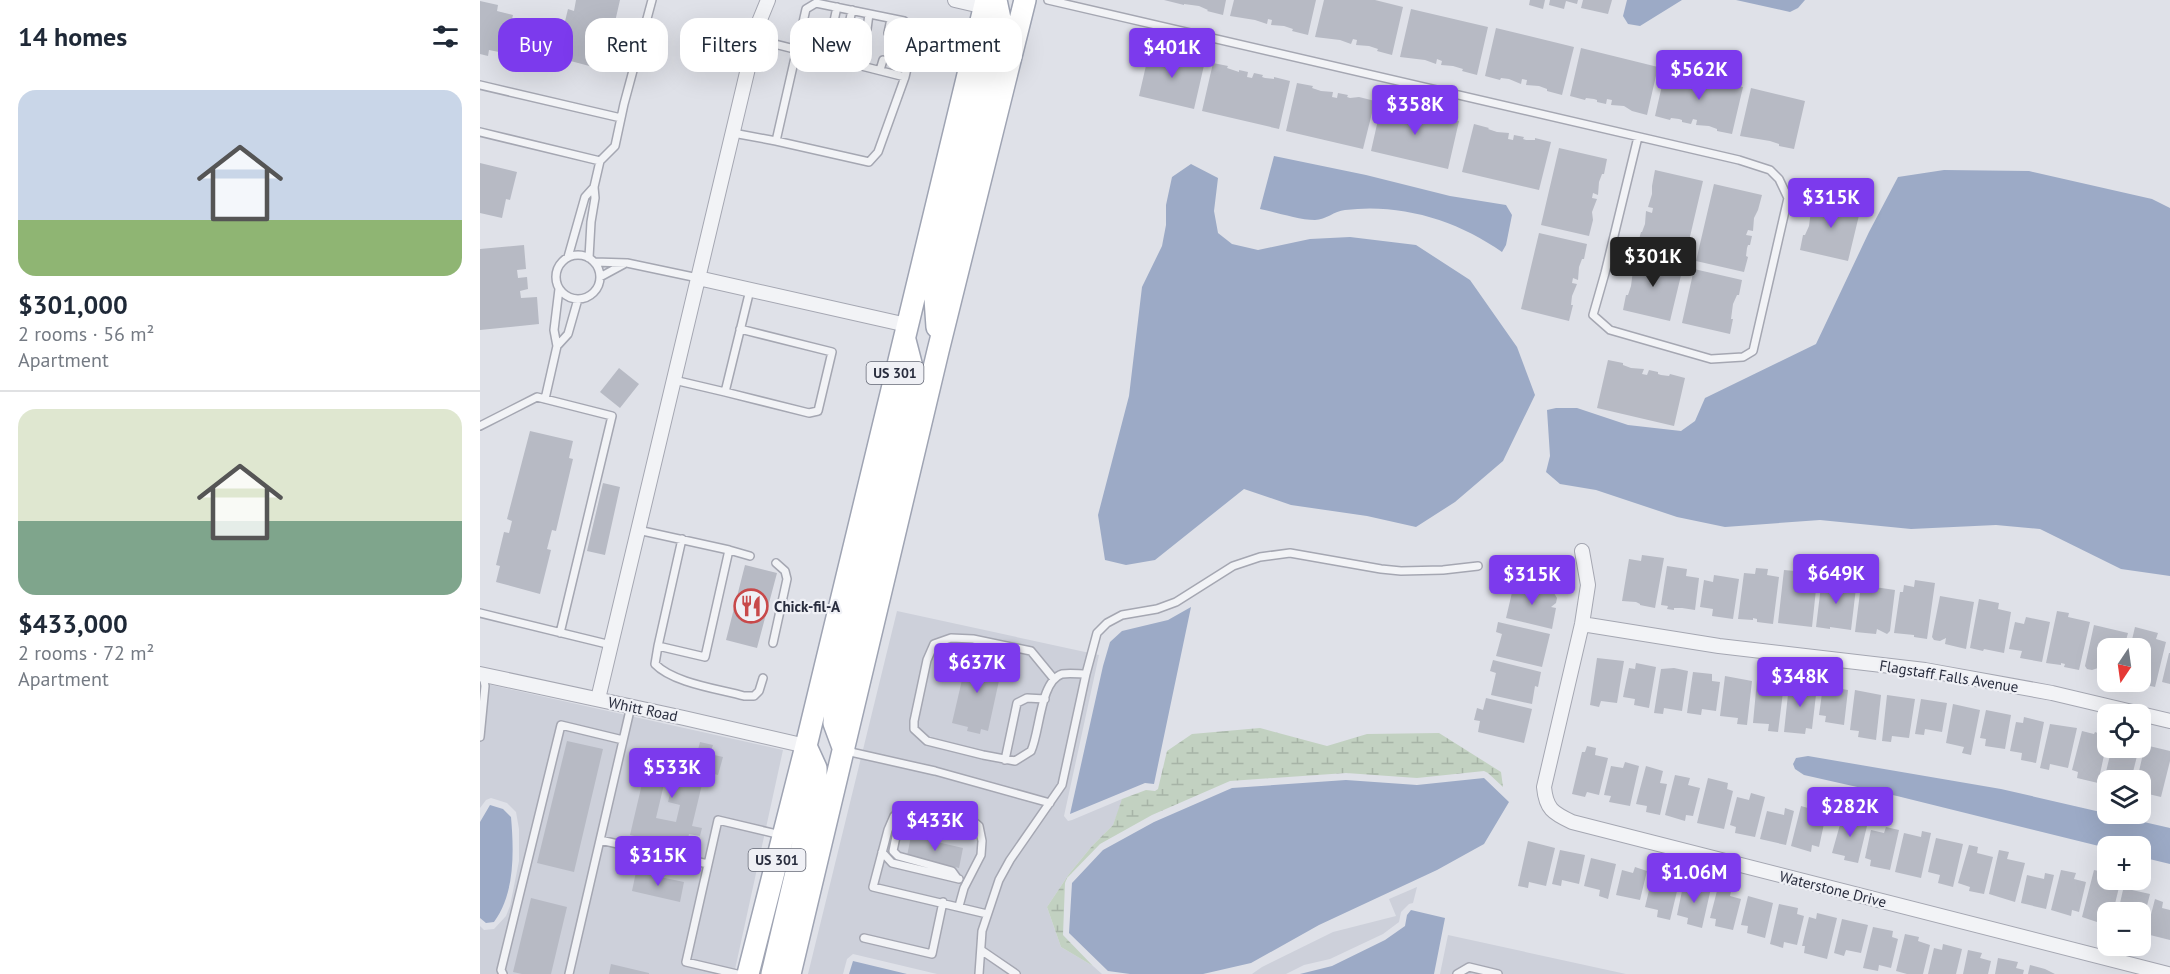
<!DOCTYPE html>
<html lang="en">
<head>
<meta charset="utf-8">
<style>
	:root { --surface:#fff; --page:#f2f2f3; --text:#1f2937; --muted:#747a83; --line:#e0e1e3; --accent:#7c3aed }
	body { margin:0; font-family:"PT Sans",sans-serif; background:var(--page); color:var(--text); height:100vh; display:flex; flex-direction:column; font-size:22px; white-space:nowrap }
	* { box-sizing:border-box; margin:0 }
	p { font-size:20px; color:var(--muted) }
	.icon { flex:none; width:33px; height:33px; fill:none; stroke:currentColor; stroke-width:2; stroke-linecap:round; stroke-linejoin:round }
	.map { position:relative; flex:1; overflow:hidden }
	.sheet { display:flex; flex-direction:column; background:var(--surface); width:480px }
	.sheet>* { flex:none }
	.guide { position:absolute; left:18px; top:18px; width:570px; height:54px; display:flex; gap:12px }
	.needle { width:39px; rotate:193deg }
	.tools { position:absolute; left:1617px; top:638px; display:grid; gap:12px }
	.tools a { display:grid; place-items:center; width:54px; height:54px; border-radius:12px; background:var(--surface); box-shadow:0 6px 24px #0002; font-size:30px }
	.price { position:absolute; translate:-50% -51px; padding:0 14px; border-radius:6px; background:var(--accent); color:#fff; font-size:20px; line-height:39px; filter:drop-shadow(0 2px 3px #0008) }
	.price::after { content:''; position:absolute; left:50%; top:36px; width:18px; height:14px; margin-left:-9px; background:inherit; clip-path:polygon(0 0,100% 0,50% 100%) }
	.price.active { background:#222; color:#fff }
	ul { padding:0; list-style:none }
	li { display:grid; align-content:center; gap:12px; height:318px; padding:0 18px }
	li+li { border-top:2px solid var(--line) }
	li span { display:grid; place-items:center; height:186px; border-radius:18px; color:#555 }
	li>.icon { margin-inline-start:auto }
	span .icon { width:108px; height:108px; fill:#fffc; stroke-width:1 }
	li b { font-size:26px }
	h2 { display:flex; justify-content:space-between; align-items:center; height:72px; padding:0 18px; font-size:26px }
	.tag { padding:0 21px; border-radius:18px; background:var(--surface); box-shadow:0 6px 24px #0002; font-size:21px; line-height:54px }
	.tag.active { background:var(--accent); color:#fff }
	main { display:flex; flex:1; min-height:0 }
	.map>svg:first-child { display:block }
	.built { fill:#cdd0da }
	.wetland { fill:url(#wetland-marsh) }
	.water { fill:#9caac6 }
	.building { fill:#b7bac4 }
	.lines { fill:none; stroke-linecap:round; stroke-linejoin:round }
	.service-casing { stroke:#a5a7b2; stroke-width:10 }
	.minor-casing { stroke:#a5a7b2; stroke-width:16 }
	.primary-casing { stroke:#9fa4b3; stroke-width:24 }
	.service { stroke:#f2f3f6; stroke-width:7 }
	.minor { stroke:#f2f3f6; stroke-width:14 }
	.primary { stroke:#fff; stroke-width:21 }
	.labels { text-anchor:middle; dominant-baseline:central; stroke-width:4.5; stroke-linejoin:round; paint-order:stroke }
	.shield { fill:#eff0f5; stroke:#646875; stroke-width:1.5 }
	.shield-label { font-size:14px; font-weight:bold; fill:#292d3e }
	.poi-label { font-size:15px; font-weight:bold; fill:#292d3e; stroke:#eff0f5; text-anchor:start }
	.street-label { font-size:15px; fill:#292d3e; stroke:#eff0f5 }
</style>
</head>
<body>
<main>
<section class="sheet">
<h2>14 homes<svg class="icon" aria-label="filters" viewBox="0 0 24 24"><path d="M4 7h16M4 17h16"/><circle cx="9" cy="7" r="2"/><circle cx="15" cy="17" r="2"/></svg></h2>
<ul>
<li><span style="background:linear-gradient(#c9d6e8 70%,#8fb573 0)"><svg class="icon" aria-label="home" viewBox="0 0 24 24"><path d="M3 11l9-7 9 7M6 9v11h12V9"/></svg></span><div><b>$301,000</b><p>2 rooms · 56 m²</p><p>Apartment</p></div></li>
<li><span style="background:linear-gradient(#dfe7d0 60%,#7fa58c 0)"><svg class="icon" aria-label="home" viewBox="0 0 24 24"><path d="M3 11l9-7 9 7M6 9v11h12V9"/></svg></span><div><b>$433,000</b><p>2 rooms · 72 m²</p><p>Apartment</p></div></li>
</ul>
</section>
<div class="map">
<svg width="1690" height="974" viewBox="0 0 1690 974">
	<defs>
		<pattern id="wetland-marsh" width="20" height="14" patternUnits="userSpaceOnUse" patternTransform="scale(1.5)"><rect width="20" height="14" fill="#c2d1c1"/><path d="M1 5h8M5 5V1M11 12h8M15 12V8" fill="none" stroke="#a7b4a7"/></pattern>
	</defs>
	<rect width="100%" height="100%" fill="#dfe1e8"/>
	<path class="built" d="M417,611L619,655L584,816L588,821L592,820L642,799V802L633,825L612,846L589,874L567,907L581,947L613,966L622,974H457L373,954L367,959L363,974H328Z
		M7,684L303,750L254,974H0V926L4,930L14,929L26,916L30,906L39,861V829L36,812L27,803L11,798L6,800L0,808V717Z
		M937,887L933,903L929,904L921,912L919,922L903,934L850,959L824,965L806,974H772L782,967L853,932L916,916L909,899Z
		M968,935L1146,974H960Z"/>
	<path class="wetland" d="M780,728L847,746L887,734L959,733L1021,772L1023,787L1008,773L1004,771L937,778L866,773L750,781L672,815L620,844L587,878L585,883L583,935L613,966L581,947L567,907L589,874L612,846L633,825L642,799L666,790L675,791L678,789L687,751L712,734Z"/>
	<path class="water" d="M1147,0H1202L1160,26L1148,24L1143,16Z
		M1256,0H1325L1318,8L1310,12Z
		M794,156L886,175L970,196L1026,205L1032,215L1026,245L1022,252C977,220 920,203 865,210C854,211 846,220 835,220C819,220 796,212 780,209Z
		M711,164L738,178L734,211L738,233L752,244L778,250L830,239L870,237L936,245L990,280L1037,347L1055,395L1023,461L975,502L936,527L887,516L811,505L764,489L675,560L646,565L625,560L618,515L649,396L662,287L682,246L686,225V205L692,177Z
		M1464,170L1549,171L1672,199L1690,208V576L1641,569L1560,529L1516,525L1431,529L1340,520L1245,527L1197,517L1116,490L1080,484L1066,472L1070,456L1067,410L1076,408H1097L1148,425L1201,431L1215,421L1225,398L1336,344L1389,232L1418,177Z
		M711,607L674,784L665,783L590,814L623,666L630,642L642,631L688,620Z
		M1328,756L1521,789L1690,828V864L1661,857L1660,846H1628L1627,848L1417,796L1324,775L1315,769L1313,764L1316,758Z
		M1004,778L1029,802L1004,844L957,870L839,925L771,963L723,974H650L628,971L589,933L592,883L623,850L674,822L752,788L866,780L937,785Z
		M10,805L23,809L31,817C34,851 35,894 14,922L6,923L0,918V822Z
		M931,910L965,918L954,974H820L852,966L905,940L925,926L927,915Z
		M373,961L427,974H369Z"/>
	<path class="building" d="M96,0H140L126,61L119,60L117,68L83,59L84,51L78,50L88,9L94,11Z
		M684,0H746L743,15L727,11L728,10L719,6L704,4V5Z
		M754,0H836L828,35L812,31L813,29L804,26L791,25L792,20L788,19L787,24L775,20L750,16Z
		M844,0H895L923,7L912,55L897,51L898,49L889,46L876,45L877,40L873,39L871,44L860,40L835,37Z
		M1050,0H1065L1063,9L1049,5Z
		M1070,0H1098L1097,4L1086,1L1084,9L1069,5Z
		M1103,0H1132L1128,14L1101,8Z
		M0,1L18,5L17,11L33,15L24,53L9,50L8,56L0,54Z
		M931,9L1008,27L997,75L982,71L983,69L973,66L961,65L962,61L957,59L956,64L945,60L920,57Z
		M1016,28L1094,47L1082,95L1067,91V89L1059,86L1046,85L1047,80L1042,79L1041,84L1029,79L1021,78L1020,80L1005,76Z
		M670,48L685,51V53L700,58L709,59V57L725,61L714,109L659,96Z
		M1101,48L1178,67L1167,115L1152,111L1144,106L1131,105L1132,100L1127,99L1126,104L1117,102V100L1114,99L1106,98L1105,100L1090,96Z
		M733,63L748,66L747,68L759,72V70L768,72L767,77L772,78L774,73L783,75L782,77L785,78L794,79V77L810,81L799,129L722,111Z
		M1186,68L1263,87L1252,134L1237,131V129L1229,126L1216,125L1217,120L1213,119L1211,124L1202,122V120L1199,119L1191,118L1190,120L1175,116Z
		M817,83L833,86L832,88L841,91L853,92L852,97L857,98L858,93L868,95L867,97L870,98L879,97L895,101L883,149L806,131Z
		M1271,88L1325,101L1314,149L1299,146V144L1290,141L1260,136Z
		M902,102L917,106V108L926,111L938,112L937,117L942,119L943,113L953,115L952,117L955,118L963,119L964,117L979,121L968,169L891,151Z
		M994,124L1009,128L1008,129L1017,132L1029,133L1028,139L1033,140L1034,135L1044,137L1043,139L1046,140H1055V138L1071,142L1059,190L982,172Z
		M1079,148L1127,159L1124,174H1122L1119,182L1118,195L1113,193L1112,198L1117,199L1112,212L1113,220L1109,236L1061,225Z
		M0,163L37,172L30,200L26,199L22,218L0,213Z
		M1175,170L1223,181L1205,258L1157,247L1161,232H1162L1165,224L1166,211L1172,213L1173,208L1168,207L1172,194V186Z
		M1234,184L1282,195L1278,210L1274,218L1273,231L1268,230L1266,235L1272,236L1270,245H1268L1267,248L1266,256L1268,257L1264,272L1216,261Z
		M1333,196L1381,207L1368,261L1320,250L1323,235H1325L1329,226L1331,211H1329Z
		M1059,233L1107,244L1104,259H1102L1099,267L1098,280L1093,278L1092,283L1097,284L1092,296L1091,305H1093L1089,321L1041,309Z
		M44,245L46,269L37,270L38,278L47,277L48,289L40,291L41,298L57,297L59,324L0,330V249Z
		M1155,255L1203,267L1190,321L1143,310L1146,295H1148L1151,286Z
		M1214,269L1262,280L1259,295H1257L1253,304L1251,319H1253L1250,334L1202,323Z
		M1128,360L1143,363V365L1151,368L1164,369L1162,374L1167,375L1169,370L1178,372V374L1181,375L1189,376L1190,374L1205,378L1194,426L1117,408Z
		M139,368L159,384L140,408L120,392Z
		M50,431L93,441L89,458L93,459L76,531L72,530L67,549L71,550L60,594L16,582L20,566L16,565L24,532L29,533L32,521L27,519Z
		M123,483L140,487L125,555L107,551Z
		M1162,555L1184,558L1175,608L1160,605V604L1156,602L1142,601L1149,559L1161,561Z
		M265,565L297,573L277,648L246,640Z
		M1187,566L1207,569L1206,576L1219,578L1215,610L1202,608H1194V610L1187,609L1188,606L1181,605Z
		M1276,568L1288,569L1287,575L1299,577L1293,624L1277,622V619L1273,618V620L1258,619L1264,573L1275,574Z
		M1304,570L1315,571L1314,578L1337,580L1332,627L1298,623Z
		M1234,575L1259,579L1253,619L1232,616L1233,609L1220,607L1224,580L1233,582Z
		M1342,578L1363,580L1362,586L1376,588L1371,630L1350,627V629L1336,627Z
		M1435,580L1455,583L1447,639L1434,637V635L1414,633L1420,592H1423L1424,585L1434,587Z
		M1034,584L1074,593L1077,598L1076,603L1071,607L1076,608L1072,629L1026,618Z
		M1381,585L1415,590L1410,631L1407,634L1397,629L1396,634L1375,632Z
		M1460,596L1494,602L1486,649L1465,644L1466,638L1460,641L1454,640L1452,637Z
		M1499,599L1519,603L1518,609L1531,612L1524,653L1504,649L1503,651L1490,648Z
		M1577,611L1589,613L1588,617L1610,622L1599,670L1584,667L1585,664L1581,663V665L1566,663Z
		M1546,617L1570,622L1562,662L1540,658L1542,651L1529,649L1535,622L1544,624Z
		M1018,622L1070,634L1062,667L1016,656L1022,634L1016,632Z
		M1614,625L1648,633L1644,648H1628V676L1617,673L1618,668L1612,670L1607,669L1605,666Z
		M1655,627L1678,633L1676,639L1686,642L1675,687L1652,682L1660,681V648H1650Z
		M497,648L514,651L509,673L520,676L508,731L501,729L500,734L487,731L488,727L472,723L485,667L492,669Z
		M1689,653H1690V684L1682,682Z
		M1117,658L1144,661L1137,703L1121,701L1119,707L1110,705Z
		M1013,660L1061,672L1058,687L1055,686L1052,704L1011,695L1016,673L1010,671Z
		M1156,663L1176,667L1169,708L1154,705L1155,699L1143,697L1149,668L1155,669Z
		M1194,668L1208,671L1202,711L1184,708L1183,714L1174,713L1181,669Z
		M1213,672L1232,674V681L1240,682L1236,711L1222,709L1221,715L1207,713Z
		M1245,676L1272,681L1267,725L1257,724L1258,718L1240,716Z
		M1277,680L1304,684L1298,732L1288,731L1289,724L1273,723Z
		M1324,684L1337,686L1332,729L1326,728L1325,734L1304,732L1309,685Z
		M1343,686L1368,690L1364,725L1345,722L1346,716L1339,715Z
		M1375,690L1401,695L1396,740L1378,737L1379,731L1370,730Z
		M1407,695L1435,699L1429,738L1412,736L1411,742L1402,741Z
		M1006,698L1052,709L1044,743L998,732L1000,721L994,720L997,708L1003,710Z
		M1441,699L1467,703L1462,732L1445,729L1444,735L1435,734Z
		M1473,704L1500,710L1491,755L1482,753L1484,747L1466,743Z
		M1506,710L1531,715L1525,749L1505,746L1506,739L1500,738Z
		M1544,717L1564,722L1556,763L1541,760L1542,753L1530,751L1536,722L1543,723Z
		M1570,724L1597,728L1588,768L1570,764L1569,770L1560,768Z
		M1602,731L1614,734L1615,732L1628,737L1618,783L1597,778L1598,772L1592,770Z
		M87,741L123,749L94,872L57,863Z
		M220,742L233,745L230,754L243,757L238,775L225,772L212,826L222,828L220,836L209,834L206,848L150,835L169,754L190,759L176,818L196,822L200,805L188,802L195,773L214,778L216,769H213Z
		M1665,745L1690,751V761L1681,797L1660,792V780H1657Z
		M1107,746L1116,748L1115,755L1128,758L1119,795L1107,792L1105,797L1092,794L1102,752H1105Z
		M1632,747L1659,748L1651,780H1628V785L1623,784Z
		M1145,762L1159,766L1150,806L1129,802L1131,796L1124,795L1131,766L1143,768Z
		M1166,766L1183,771L1180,783L1187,784L1180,815L1166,812L1167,806L1156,804Z
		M1195,775L1210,778L1208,785L1220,788L1213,816L1206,815L1205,821L1185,815Z
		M1228,778L1248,783L1247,789L1253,791L1244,829L1217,823Z
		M1271,793L1285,797L1275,837L1255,833L1256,827L1250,825L1257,797L1269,800Z
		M1321,806L1335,810L1333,816L1345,819L1339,847L1332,845L1331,852L1311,846Z
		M1305,808L1314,811L1306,845L1280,839L1287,811L1304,815Z
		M1363,814L1385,819L1383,825L1387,826L1378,863L1364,860L1365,856L1352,853Z
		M1406,827L1419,830L1410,870L1390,866L1391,860L1385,858L1391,830L1404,833Z
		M1442,831L1451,833L1441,878L1415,872L1424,833L1441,837Z
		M431,836L483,848L479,868L427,856Z
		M1456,838L1483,844L1473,887L1458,883L1460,875L1448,872Z
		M1048,841L1075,848L1066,886L1049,882L1048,888L1038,886Z
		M1489,845L1498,847L1497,853L1513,857L1504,894L1489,891L1490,887L1478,883Z
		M1080,850L1105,855L1099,884L1082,880L1081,886L1072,884Z
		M1519,850L1529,852L1527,859L1545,863L1535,902L1509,894Z
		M1111,858L1136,864L1128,899L1119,896L1120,890L1104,886Z
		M1155,867L1167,871L1160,900L1136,895L1142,870L1153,873Z
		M1581,870L1596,873L1594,879L1606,882L1599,912L1592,910L1591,916L1571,910Z
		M1614,870L1628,873V879H1641L1633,912H1628V925L1619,923L1620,919L1617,922L1602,917Z
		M156,872L204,882L200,902L152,891Z
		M1565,873L1574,875L1566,909L1541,903L1547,875L1564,879Z
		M1181,874L1200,879L1190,920L1177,917L1178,910L1165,907L1172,878L1179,880Z
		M1645,881L1654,883L1652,890L1670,894L1661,929L1660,912H1638Z
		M1212,882L1231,888L1222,928L1207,924L1208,918L1197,915L1203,886L1210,888Z
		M1238,887L1251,891L1250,896L1261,899L1253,930L1235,926L1236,919L1230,918Z
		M1268,896L1293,903L1285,938L1267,933L1268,926L1261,925Z
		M51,898L87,907L71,974H42L33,972Z
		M1675,899L1683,902L1682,908L1690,910V940L1666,934Z
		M1299,904L1318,908L1317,914L1324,916L1317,945L1304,942L1303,948L1290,944Z
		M1337,913L1357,918L1347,959L1324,953L1325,946H1322L1329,917L1336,919Z
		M1362,919L1388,925L1381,953L1366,950L1364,956L1354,953Z
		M1393,927L1413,931L1412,937L1418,939L1411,968L1399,965L1398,971L1383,968Z
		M1425,934L1439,937L1438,941L1450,945L1443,974H1427L1416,971Z
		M1463,944L1482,949L1476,974H1448L1454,948L1462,950Z
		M1488,950L1502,953L1500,958L1511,961L1508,974H1483Z
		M1518,958L1538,962L1536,968L1544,970L1543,974H1515Z
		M131,964L169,973V974H129Z
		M1550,965L1565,969L1575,974H1548Z"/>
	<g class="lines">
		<defs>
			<path id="service" d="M568,0L1259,160L1290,170L1299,179L1308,198L1273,351L1263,357L1231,359L1130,330L1113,315L1125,273L1158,137
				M354,21L357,7
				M369,24L372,10
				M387,29L389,14
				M408,33L411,19
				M275,39C325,52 375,64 425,77L436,30L424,21L336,3L326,9L296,141L389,162L398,152L425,77
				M346,57L348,48
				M382,66L383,55
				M400,70L403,60
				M0,85L141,118
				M0,132L120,161
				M253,133L296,141
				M76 277a22 22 0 1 1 44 0a22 22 0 1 1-44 0Z
				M88,257L105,197L114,187
				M109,258L111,222L115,198L114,187L120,161L135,146L144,104L172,0
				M114,262L147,263L218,278
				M120,277L144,264
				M77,346L88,334L98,299
				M194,380L245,392L270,290
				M245,392L329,413L338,411L352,352L260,329
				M65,399L77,346L74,330L79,289
				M0,426L57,397L132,416L80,633
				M158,530L249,550L225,657L178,646L202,539
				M249,550L270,556
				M0,613L131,645
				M293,643L307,579L305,571L296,563
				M178,646L175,664C193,683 239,689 264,696H274L279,691L283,678
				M574,679L551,651L493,639L471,638L454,644L447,660L434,721V729L447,741L503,755L535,761L551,751C560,732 560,681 582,674C589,673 599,674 606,674
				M0,737L5,686L3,674
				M366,751L455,771L570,803
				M525,760L537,703L547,698L565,699
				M449,810L443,815L428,813L419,822L413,851L418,856L472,871L477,878
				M120,840L228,864
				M402,852L412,863L479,879
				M479,906L484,888L501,855L502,841L499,826L492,820L449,810L431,807L423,808L414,816L408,830L393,887L507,914
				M384,938L452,954L463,902
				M501,950L536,974
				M23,974L21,970L81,725L143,740
				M89,974L151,706
				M257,974L206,962L238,820L301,835
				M499,974L502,931L519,880L530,860L582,785L606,674L617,633L627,623L642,615L677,609L696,602L753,566L780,557L810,553L901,569L921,571L963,570L998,566
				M977,974L989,967L1018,974"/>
			<path id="minor" d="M475,0L505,7
				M218,278L427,325
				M1102,551L1108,585L1102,624L1064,787C1066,809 1073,813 1092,822L1688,974
				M1102,624L1239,646L1445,670L1572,693L1690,721
				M0,674L204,718L326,746
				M118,699L279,22L288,0"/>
			<path id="primary" d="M457,327L455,298L520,19L516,0
				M364,750L354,723L356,694L433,371L425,340
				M268,974L326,746L506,0
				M292,974L336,788V768L326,746
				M310,974L458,351L545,0"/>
		</defs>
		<use href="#service" class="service-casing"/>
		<use href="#minor" class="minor-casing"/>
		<use href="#primary" class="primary-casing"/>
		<use href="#service" class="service"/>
		<use href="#minor" class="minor"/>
		<use href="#primary" class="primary"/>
	</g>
	<defs>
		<symbol id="restaurant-ring" viewBox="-11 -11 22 22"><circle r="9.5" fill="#eff0f5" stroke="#c8494a" stroke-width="1.5"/><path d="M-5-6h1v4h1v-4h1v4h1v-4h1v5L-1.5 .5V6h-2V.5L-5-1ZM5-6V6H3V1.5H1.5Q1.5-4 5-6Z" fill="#c8494a"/></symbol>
	</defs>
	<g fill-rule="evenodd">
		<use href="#restaurant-ring" x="252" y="587" width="38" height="38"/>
	</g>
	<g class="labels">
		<g class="shield">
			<rect x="386.5" y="362" width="57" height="22" rx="4.5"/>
			<rect x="268.5" y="849" width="57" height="22" rx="4.5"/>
		</g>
		<g class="shield-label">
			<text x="415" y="373">US 301</text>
			<text x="297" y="860">US 301</text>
		</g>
		<g class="poi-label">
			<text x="294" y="606">Chick-fil-A</text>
		</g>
		<g class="street-label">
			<text transform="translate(1469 676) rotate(9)">Flagstaff Falls Avenue</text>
			<text transform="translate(163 709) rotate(12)">Whitt Road</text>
			<text transform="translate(1353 889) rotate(14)">Waterstone Drive</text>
		</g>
	</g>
</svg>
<div class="tools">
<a><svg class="needle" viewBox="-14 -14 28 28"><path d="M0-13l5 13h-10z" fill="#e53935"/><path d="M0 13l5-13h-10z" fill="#747a83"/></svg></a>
<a><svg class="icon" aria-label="locate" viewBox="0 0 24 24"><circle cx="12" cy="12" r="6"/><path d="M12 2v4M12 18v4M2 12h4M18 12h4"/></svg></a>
<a><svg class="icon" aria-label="layers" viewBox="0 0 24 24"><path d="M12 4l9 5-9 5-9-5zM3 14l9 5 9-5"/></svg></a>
<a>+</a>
<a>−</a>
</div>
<b class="price" style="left:692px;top:79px">$401K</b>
<b class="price" style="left:1219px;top:101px">$562K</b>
<b class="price" style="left:935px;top:136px">$358K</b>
<b class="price" style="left:1351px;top:229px">$315K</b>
<b class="price active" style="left:1173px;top:288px">$301K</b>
<b class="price" style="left:1356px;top:605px">$649K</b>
<b class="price" style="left:1052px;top:606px">$315K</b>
<b class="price" style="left:497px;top:694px">$637K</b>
<b class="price" style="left:1320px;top:708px">$348K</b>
<b class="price" style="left:192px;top:799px">$533K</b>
<b class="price" style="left:1370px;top:838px">$282K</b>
<b class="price" style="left:455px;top:852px">$433K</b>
<b class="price" style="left:178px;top:887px">$315K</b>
<b class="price" style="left:1214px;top:904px">$1.06M</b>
<div class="guide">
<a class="tag active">Buy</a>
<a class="tag">Rent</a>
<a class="tag">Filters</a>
<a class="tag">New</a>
<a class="tag">Apartment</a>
</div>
</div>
</main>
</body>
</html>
